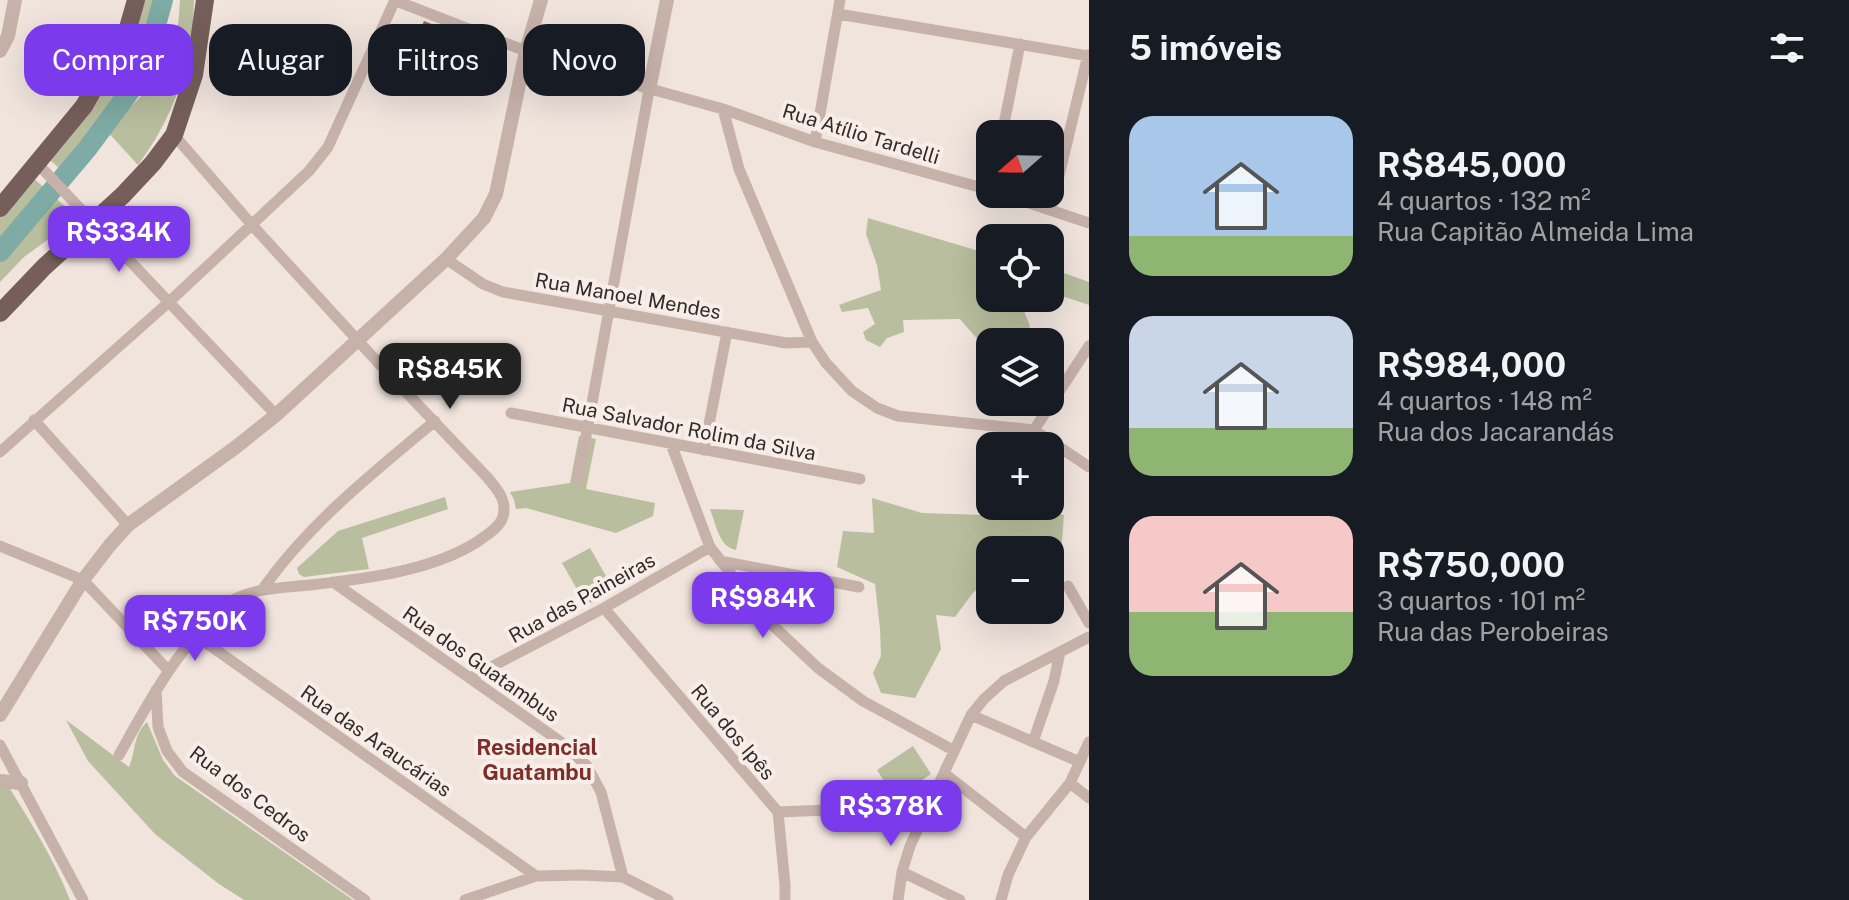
<!DOCTYPE html>
<html lang="pt">
<head>
<meta charset="utf-8">
<style>
	:root { --surface:#171b24; --page:#20242c; --text:#f1f3f6; --muted:#9ea1a6; --accent:#7c3aed }
	body { margin:0; font-family:"Public Sans",sans-serif; background:var(--page); color:var(--text); height:100vh; display:flex; flex-direction:column; font-size:30px; white-space:nowrap }
	* { box-sizing:border-box; margin:0 }
	p { font-size:26px; color:var(--muted) }
	.icon { flex:none; width:44px; height:44px; fill:none; stroke:currentColor; stroke-width:2; stroke-linecap:round; stroke-linejoin:round }
	.map { position:relative; flex:1; overflow:hidden }
	.details { display:flex; flex-direction:column; background:var(--surface); width:760px }
	.details>* { flex:none }
	.banner { position:absolute; left:24px; top:24px; width:760px; height:72px; display:flex; gap:16px }
	.needle { width:52px; rotate:250deg }
	.tools { position:absolute; left:976px; top:120px; display:grid; gap:16px }
	.tools a { display:grid; place-items:center; width:88px; height:88px; border-radius:16px; background:var(--surface); box-shadow:0 8px 32px #0002; font-size:40px }
	.price { position:absolute; translate:-50% -68px; padding:0 18px; border-radius:16px; background:var(--accent); color:#fff; font-size:26px; line-height:52px; filter:drop-shadow(0 2px 4px #0008) }
	.price::after { content:''; position:absolute; left:50%; top:48px; width:24px; height:18px; margin-left:-12px; background:inherit; clip-path:polygon(0 0,100% 0,50% 100%) }
	.price.active { background:#222; color:#fff }
	ul { padding:0; list-style:none }
	li { display:flex; align-items:center; gap:24px; height:200px; padding:0 40px }
	li span { display:grid; place-items:center; flex:none; width:224px; height:160px; border-radius:24px; color:#555 }
	li>.icon { margin-inline-start:auto }
	span .icon { width:96px; height:96px; fill:#fffc; stroke-width:1 }
	li b { font-size:34px }
	h2 { display:flex; justify-content:space-between; align-items:center; height:96px; padding:0 40px; font-size:34px }
	.chip { padding:0 28px; border-radius:24px; background:var(--surface); box-shadow:0 8px 32px #0002; font-size:28px; line-height:72px }
	.chip.active { background:var(--accent); color:#fff }
	main { display:flex; flex:1; min-height:0 }
	.map>svg:first-child { display:block }
	.green { fill:#b9be9e }
	.lines { fill:none; stroke-linecap:round; stroke-linejoin:round }
	.river { stroke:#7eaba5; stroke-width:20 }
	.building { fill:#bc564e }
	.minor { stroke:#c7b2aa; stroke-width:11 }
	.tertiary { stroke:#c7b2aa; stroke-width:14 }
	.primary { stroke:#765f5b; stroke-width:18 }
	.labels { text-anchor:middle; dominant-baseline:central; stroke-width:8; stroke-linejoin:round; paint-order:stroke }
	.street-label { font-size:20px; fill:#352b29; stroke:#f8eee9 }
	.neighbourhood-label { font-size:22px; font-weight:bold; fill:#7e2e28; stroke:#f8eee9 }
</style>
</head>
<body>
<main>
<div class="map">
<svg width="1089" height="900" viewBox="0 0 1089 900">
	<rect width="100%" height="100%" fill="#f0e4dd"/>
	<path class="green" d="M140,0H170L163,34L151,72L137,94L92,134L61,170L48,158Z
		M180,0H194C193,16 194,34 190,50C181,92 164,130 138,165L105,129C137,104 162,78 175,38C179,27 179,12 180,0Z
		M31,176L70,211L72,222L24,257L0,282V214Z
		M868,218L989,254L990,298H1047L1039,307L1022,306L1030,326L1021,342H990V350L985,348L960,319L903,320L904,332L887,338L880,347L866,340L863,332L875,324L868,308L842,312L839,305L881,290L877,265L866,234Z
		M1050,268L1089,282V305L1053,293L1050,295Z
		M579,436L596,439L586,489L655,503L653,516L616,533L526,508L516,509L514,500L510,492L570,483Z
		M445,497L448,509L362,538L369,569L304,577L299,574L297,568L338,531Z
		M872,498L922,513L984,515L992,506H1033L1064,515L1061,554L1050,559V550H990V577L972,594L955,617L936,615L941,649L915,698L881,693L873,673L881,656L880,629L875,584L837,567L843,531L874,533Z
		M710,509L744,510L736,550C719,547 716,524 710,509Z
		M590,548L614,590L586,605L562,563Z
		M66,720L129,767C136,750 133,735 147,722L163,760L175,776L353,900H244L219,884L155,834L88,761Z
		M913,746L931,774L895,798L877,770Z
		M0,782L7,784C30,821 54,859 70,900H0Z"/>
	<g class="lines">
		<path class="river" d="M0,252L87,149L142,75L163,0"/>
	</g>
	<path class="building" d="M424,21L457,34L448,57L431,50L435,42L418,35Z"/>
	<g class="lines">
		<path class="minor" d="M394,0L526,51L600,75L723,109L815,142L990,190
			M838,14L1089,56
			M723,109L739,169L812,342L826,363L852,391L877,408L898,416L1034,430L1089,467
			M1002,134L1020,44
			M815,142L840,0
			M36,162L276,415
			M1002,194L1089,223
			M1051,209L1088,55
			M446,259L483,284L503,292L786,343L812,342
			M511,413L860,479
			M34,420L128,525
			M1034,430L1089,346
			M671,444L710,547L766,619L818,668L863,701L953,750
			M704,450L727,332
			M0,452L169,302L309,171L328,147L395,0
			M578,480L649,90
			M0,546L83,580L168,670
			M720,561L859,587
			M333,582L561,742L587,766L601,792L623,877
			M1068,586L1089,623
			M262,590C309,523 373,473 435,421
			M604,608L778,812L785,885V900
			M765,614C760,596 762,586 774,571
			M195,635L536,876
			M470,678L604,608L710,547
			M156,690L158,727L167,751L183,772L365,900
			M971,715L1080,762
			M1033,742L1054,681L1060,652
			M0,745L83,900
			M119,755C141,716 162,677 190,642C200,629 210,615 223,606C247,588 281,588 310,585C365,579 440,570 484,537C494,530 505,522 504,508C504,496 494,486 487,477L383,368L252,225L174,135
			M944,773L1026,837
			M1070,783L1089,798
			M778,812L927,806
			M902,872L960,900
			M465,900L536,876L582,875L623,877L668,900
			M898,900L902,872L910,846L971,715L984,699L1004,681L1089,637
			M1001,900L1008,875L1026,837L1070,783L1089,742"/>
		<path class="tertiary" d="M0,51L8,36L15,0
			M649,90L667,0
			M0,715L83,580L110,545L128,525L236,447L276,415L446,259L484,218L496,194L526,51L541,0
			M0,781L21,783"/>
		<path class="primary" d="M0,208L84,106L128,28L136,0
			M0,313L44,267L123,195L153,163L174,135L194,75L205,0"/>
	</g>
	<g class="labels">
		<g class="street-label">
			<text transform="translate(861 134) rotate(17)">Rua Atílio Tardelli</text>
			<text transform="translate(628 296) rotate(10)">Rua Manoel Mendes</text>
			<text transform="translate(689 429) rotate(11)">Rua Salvador Rolim da Silva</text>
			<text transform="translate(582 598) rotate(-29)">Rua das Paineiras</text>
			<text transform="translate(481 664) rotate(35)">Rua dos Guatambus</text>
			<text transform="translate(733 732) rotate(50)">Rua dos Ipês</text>
			<text transform="translate(376 741) rotate(35)">Rua das Araucárias</text>
			<text transform="translate(250 794) rotate(37)">Rua dos Cedros</text>
		</g>
		<g class="neighbourhood-label">
			<text x="537" y="747">Residencial<tspan x="537" dy="25">Guatambu</tspan></text>
		</g>
	</g>
</svg>
<div class="tools">
<a><svg class="needle" viewBox="-14 -14 28 28"><path d="M0-13l5 13h-10z" fill="#e53935"/><path d="M0 13l5-13h-10z" fill="#9ea1a6"/></svg></a>
<a><svg class="icon" aria-label="locate" viewBox="0 0 24 24"><circle cx="12" cy="12" r="6"/><path d="M12 2v4M12 18v4M2 12h4M18 12h4"/></svg></a>
<a><svg class="icon" aria-label="layers" viewBox="0 0 24 24"><path d="M12 4l9 5-9 5-9-5zM3 14l9 5 9-5"/></svg></a>
<a>+</a>
<a>−</a>
</div>
<b class="price" style="left:119px;top:274px">R$334K</b>
<b class="price active" style="left:450px;top:411px">R$845K</b>
<b class="price" style="left:763px;top:640px">R$984K</b>
<b class="price" style="left:195px;top:663px">R$750K</b>
<b class="price" style="left:891px;top:848px">R$378K</b>
<div class="banner">
<a class="chip active">Comprar</a>
<a class="chip">Alugar</a>
<a class="chip">Filtros</a>
<a class="chip">Novo</a>
</div>
</div>
<section class="details">
<h2>5 imóveis<svg class="icon" aria-label="filters" viewBox="0 0 24 24"><path d="M4 7h16M4 17h16"/><circle cx="9" cy="7" r="2"/><circle cx="15" cy="17" r="2"/></svg></h2>
<ul>
<li><span style="background:linear-gradient(#a9c7e8 75%,#8fb573 0)"><svg class="icon" aria-label="home" viewBox="0 0 24 24"><path d="M3 11l9-7 9 7M6 9v11h12V9"/></svg></span><div><b>R$845,000</b><p>4 quartos · 132 m²</p><p>Rua Capitão Almeida Lima</p></div></li>
<li><span style="background:linear-gradient(#c9d6e8 70%,#8fb573 0)"><svg class="icon" aria-label="home" viewBox="0 0 24 24"><path d="M3 11l9-7 9 7M6 9v11h12V9"/></svg></span><div><b>R$984,000</b><p>4 quartos · 148 m²</p><p>Rua dos Jacarandás</p></div></li>
<li><span style="background:linear-gradient(#f6c9c9 60%,#8fb573 0)"><svg class="icon" aria-label="home" viewBox="0 0 24 24"><path d="M3 11l9-7 9 7M6 9v11h12V9"/></svg></span><div><b>R$750,000</b><p>3 quartos · 101 m²</p><p>Rua das Perobeiras</p></div></li>
</ul>
</section>
</main>
</body>
</html>
